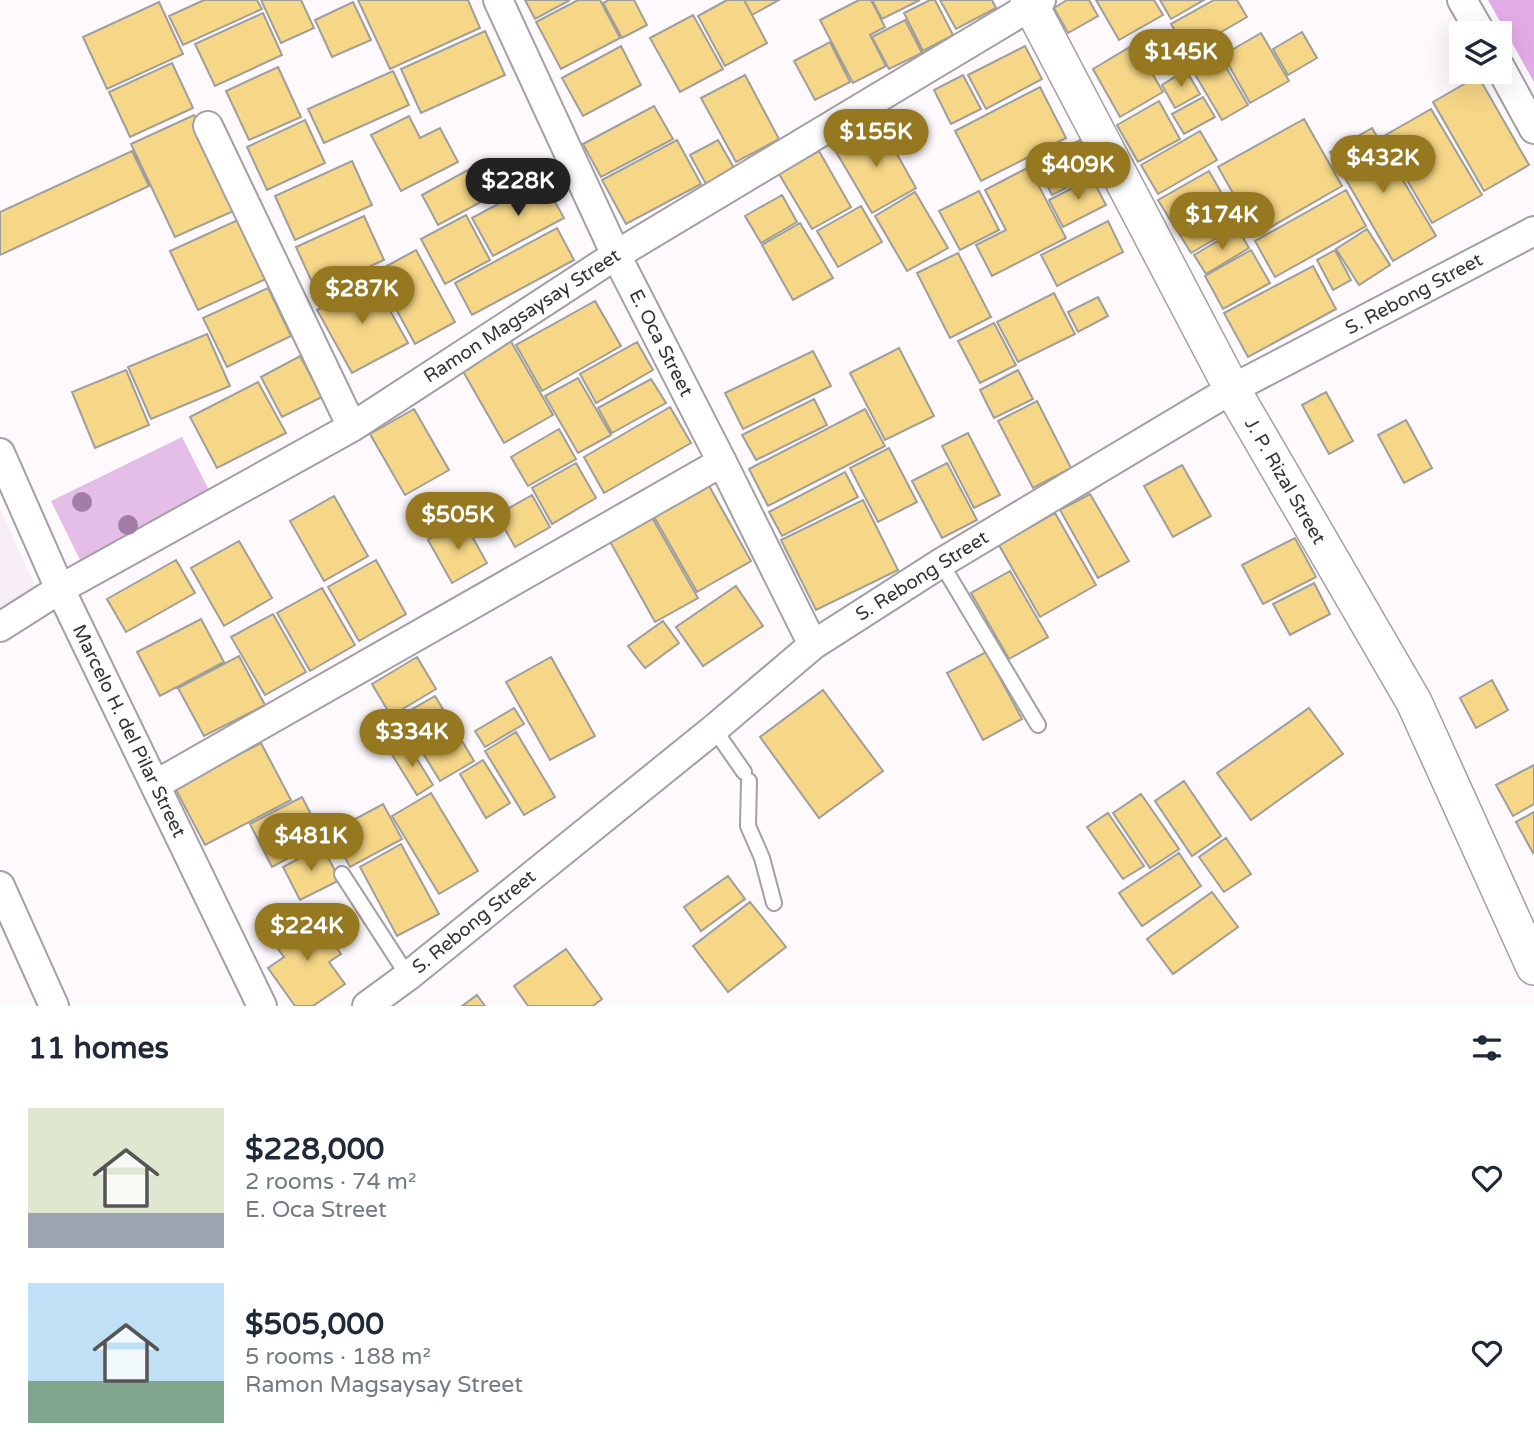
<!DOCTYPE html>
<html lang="en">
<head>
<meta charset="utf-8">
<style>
	:root { --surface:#fff; --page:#f6f6f7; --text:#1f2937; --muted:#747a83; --accent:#967820 }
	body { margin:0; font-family:"Varela Round",sans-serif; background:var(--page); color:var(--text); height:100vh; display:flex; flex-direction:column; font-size:26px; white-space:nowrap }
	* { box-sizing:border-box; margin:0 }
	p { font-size:23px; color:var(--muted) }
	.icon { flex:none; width:38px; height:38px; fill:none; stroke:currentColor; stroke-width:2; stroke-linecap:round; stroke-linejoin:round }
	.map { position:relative; height:1006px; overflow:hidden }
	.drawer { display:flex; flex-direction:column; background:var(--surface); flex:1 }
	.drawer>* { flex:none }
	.buttons { position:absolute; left:1449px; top:21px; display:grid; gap:14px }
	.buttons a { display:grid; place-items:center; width:63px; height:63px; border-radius:0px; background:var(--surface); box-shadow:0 7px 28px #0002; font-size:35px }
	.price { position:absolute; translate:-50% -60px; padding:0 16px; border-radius:24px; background:var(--accent); color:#fff; font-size:23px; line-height:46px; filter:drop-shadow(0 2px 4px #0008) }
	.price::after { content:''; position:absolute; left:50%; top:42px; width:21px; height:16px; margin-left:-10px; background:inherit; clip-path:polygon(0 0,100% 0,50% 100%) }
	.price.current { background:#222; color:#fff }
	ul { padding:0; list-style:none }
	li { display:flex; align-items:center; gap:21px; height:175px; padding:0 28px }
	li span { display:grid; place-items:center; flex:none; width:196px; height:140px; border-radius:0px; color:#555 }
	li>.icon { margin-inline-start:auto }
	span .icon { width:84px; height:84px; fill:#fffc; stroke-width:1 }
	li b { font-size:30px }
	h2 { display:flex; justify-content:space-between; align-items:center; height:84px; padding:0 28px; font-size:30px }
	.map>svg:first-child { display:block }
	.built { fill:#f6edf7 }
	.green { fill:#e5bee8 }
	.forest { fill:#e4abe9 }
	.building { fill:#f6d787; stroke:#a09e9a; stroke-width:2 }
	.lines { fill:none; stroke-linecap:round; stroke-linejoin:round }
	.service-casing { stroke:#a39fa3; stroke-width:18 }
	.minor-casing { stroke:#a39fa3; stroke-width:32 }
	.tertiary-casing { stroke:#a39fa3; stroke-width:38 }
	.service { stroke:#fff; stroke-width:14 }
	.minor { stroke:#fff; stroke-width:28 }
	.tertiary { stroke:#fff; stroke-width:35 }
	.tree { fill:#a47da7 }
	.labels { text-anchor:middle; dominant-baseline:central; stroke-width:5; stroke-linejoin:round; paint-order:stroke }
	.street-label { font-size:19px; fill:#353335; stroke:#fff }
</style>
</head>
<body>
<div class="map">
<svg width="1534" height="1006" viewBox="0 0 1534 1006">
	<rect width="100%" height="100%" fill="#fdf9fd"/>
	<path class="built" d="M0,509L43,604L0,626Z"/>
	<path class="green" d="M182,437L212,496L80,560L51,501Z"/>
	<path class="forest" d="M1488,0H1534V82Z"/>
	<path class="building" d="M204,0H257L262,9L183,45L169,16Z
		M261,0H301L314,28L281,43Z
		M358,0H468L480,28L390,69Z
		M525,0H570L535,19Z
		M578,0H600L620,38L561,69L536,22Z
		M609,0H634L647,25L622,38L603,3Z
		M727,0H744L767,43L725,66L698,16Z
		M744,0H779L752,15Z
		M859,0H871L885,27L870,35L886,66L853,83L820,20Z
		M872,0H920L882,19Z
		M930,0H935L953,35L923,51L904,13Z
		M940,0H992L996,8L956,29Z
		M1067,0H1089L1098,16L1068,33L1054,8Z
		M1096,0H1154L1163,15L1119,40Z
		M1160,0H1204L1171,19Z
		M1214,0H1237L1247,17L1187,52L1171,24Z
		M159,2L183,54L107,89L83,37Z
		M353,2L371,40L332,57L315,20Z
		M263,13L282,55L215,86L195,44Z
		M693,15L723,69L680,92L650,38Z
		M905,20L922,53L889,69L872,37Z
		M485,31L505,75L421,113L401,69Z
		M1302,32L1317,58L1288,75L1273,49Z
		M1261,33L1289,81L1250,103L1223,55Z
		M830,42L850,82L815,100L794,61Z
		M1135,44L1163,92L1120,117L1093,69Z
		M621,46L641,85L583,116L562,78Z
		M1025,46L1042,79L986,109L968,75Z
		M1219,55L1248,105L1222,120L1193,71Z
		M172,63L193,108L130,137L109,92Z
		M278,67L301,117L249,140L226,91Z
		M1186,70L1200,94L1175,108L1162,85Z
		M393,71L409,105L324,143L308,109Z
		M745,75L779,139L736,162L701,98Z
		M963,75L981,109L951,124L934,90Z
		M1478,76L1529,165L1484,191L1433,102Z
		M1040,87L1066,138L981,181L955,131Z
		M1203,97L1215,117L1184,134L1172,114Z
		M1159,101L1180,139L1138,162L1117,125Z
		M654,106L673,139L601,177L583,144Z
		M1431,109L1482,195L1432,223L1382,137Z
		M194,115L238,209L175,237L131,144Z
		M409,116L420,138L440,128L458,162L401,191L371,135Z
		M1304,119L1342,186L1257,235L1218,167Z
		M305,120L325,163L267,190L247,147Z
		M880,124L916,188L872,213L835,150Z
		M1372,128L1436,236L1393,261L1330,152Z
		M1200,131L1217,160L1158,194L1141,165Z
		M677,140L701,184L626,224L602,180Z
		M718,140L734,168L706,184L690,155Z
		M1080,140L1096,173L1052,195L1035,163Z
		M132,151L149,186L0,255V212Z
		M819,151L851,207L812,229L779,174Z
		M352,161L372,205L295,240L275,196Z
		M477,165L494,195L438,225L422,195Z
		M1029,167L1066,238L992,276L976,245L1006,230L985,190Z
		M1209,171L1222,194L1172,223L1158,200Z
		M1092,178L1106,205L1063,227L1049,200Z
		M543,180L564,218L493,256L472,218Z
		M1346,190L1366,226L1275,277L1255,241Z
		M979,191L999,230L960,250L939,211Z
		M915,192L948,248L907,271L875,216Z
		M782,195L797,222L761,243L745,216Z
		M1225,197L1241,224L1191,253L1174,225Z
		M861,206L882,242L838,267L817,231Z
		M466,215L490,260L445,284L421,239Z
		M364,216L384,260L316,291L296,247Z
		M240,219L268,278L198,310L170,251Z
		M1108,221L1123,252L1057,286L1041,255Z
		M800,223L833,278L793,300L762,245Z
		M557,228L574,260L472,315L455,283Z
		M1238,229L1249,248L1206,274L1194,255Z
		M1367,229L1390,265L1359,285L1336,249Z
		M416,250L455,322L415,344L376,272Z
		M1251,250L1270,283L1223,309L1205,276Z
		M1335,250L1351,280L1333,290L1317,260Z
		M958,253L991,317L950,338L917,273Z
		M1313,266L1336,309L1248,357L1224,313Z
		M373,280L408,343L352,373L317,310Z
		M268,288L291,336L227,367L203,318Z
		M1054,293L1075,334L1018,362L997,322Z
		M1098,297L1108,316L1078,332L1068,312Z
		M595,301L621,346L542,391L516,345Z
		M994,323L1016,365L980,383L958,341Z
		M207,334L230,386L151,419L128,367Z
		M509,338L553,415L504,443L460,366Z
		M637,342L653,370L596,403L580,374Z
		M899,348L934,416L885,440L850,373Z
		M813,351L831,386L743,429L725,393Z
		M300,356L322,397L282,417L261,377Z
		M126,370L149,425L95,448L72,392Z
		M1018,370L1033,399L994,418L980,390Z
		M578,378L611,435L578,453L545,396Z
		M651,379L666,403L612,433L598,408Z
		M258,382L286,433L217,468L190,417Z
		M1326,392L1353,441L1329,454L1302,405Z
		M814,399L827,425L756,460L742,435Z
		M1037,401L1071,468L1033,488L998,421Z
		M670,407L691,443L604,493L584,457Z
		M414,409L449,470L405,495L370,434Z
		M865,409L885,446L768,506L749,469Z
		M1406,420L1432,468L1404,483L1378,435Z
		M559,429L576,459L528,486L511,457Z
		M968,433L1000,495L974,508L942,446Z
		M889,448L917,502L878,522L850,468Z
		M576,463L596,498L552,524L532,488Z
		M947,463L977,520L942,538L912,481Z
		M1182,465L1211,516L1173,537L1144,486Z
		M845,472L858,497L782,536L769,512Z
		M708,484L751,561L697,592L653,515Z
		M1090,494L1129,561L1098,578L1060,510Z
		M532,495L550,527L515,547L497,515Z
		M334,496L368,556L324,581L290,521Z
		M863,500L898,570L816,610L781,540Z
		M1055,513L1096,585L1040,617L999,545Z
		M650,514L698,598L655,622L608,538Z
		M463,520L487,563L452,583L428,540Z
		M1295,538L1316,577L1263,604L1242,565Z
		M239,541L272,598L224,626L191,568Z
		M176,560L195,593L126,632L107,599Z
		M376,560L406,614L359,641L328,587Z
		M1010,571L1048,637L1009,659L971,593Z
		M1314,583L1330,614L1290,635L1273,604Z
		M736,586L763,626L703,666L676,627Z
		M322,588L355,645L310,671L277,613Z
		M273,614L306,672L265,695L231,637Z
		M201,619L224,662L160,696L137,652Z
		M663,621L679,643L645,668L628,646Z
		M986,652L1022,719L983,740L947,673Z
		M239,656L265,705L204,736L178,688Z
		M417,657L436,689L391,716L372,684Z
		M551,657L595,736L550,760L506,682Z
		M1492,680L1508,710L1476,728L1460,698Z
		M823,690L883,771L819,818L760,737Z
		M435,696L474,761L440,781L400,716Z
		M514,708L524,724L485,747L475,731Z
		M1309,708L1343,754L1251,820L1217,773Z
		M516,732L555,797L524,815L485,751Z
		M261,743L291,800L205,845L175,788Z
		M407,743L433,785L417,795L391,753Z
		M483,760L510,803L486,818L460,774Z
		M1534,765V804L1513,816L1496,785Z
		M1184,781L1221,836L1192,856L1155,801Z
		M431,793L478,871L439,894L392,816Z
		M1141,794L1179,849L1150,868L1113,813Z
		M302,797L324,839L272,867L250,824Z
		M383,804L402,839L350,867L331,832Z
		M1534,812V852L1533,853L1516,822Z
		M1108,813L1144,866L1123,879L1087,827Z
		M1226,838L1251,874L1224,892L1199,857Z
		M401,844L439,914L397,936L360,867Z
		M322,846L340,880L300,900L283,867Z
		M1179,853L1201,886L1142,926L1119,893Z
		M728,876L745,899L701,931L684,907Z
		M1212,892L1238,927L1173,974L1147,939Z
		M750,902L786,947L728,992L693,946Z
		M313,913L341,954L329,962L345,984L313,1006H295L268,968L284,957L272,941Z
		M566,949L602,999L593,1006H528L514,986Z
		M477,995L485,1006H462Z"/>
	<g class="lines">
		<defs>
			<path id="service" d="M941,563L1038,725
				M714,729L744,772
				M749,781L748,826L762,858L774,903
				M342,874L408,976"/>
			<path id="minor" d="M498,0L616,255L722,462L813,645
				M1462,0L1481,33
				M1500,67L1534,129
				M208,126L352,427
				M0,453L60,589L262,1006
				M0,627L60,589L352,427L616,255L1041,0
				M155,785L722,462
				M0,886L54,1006
				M367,1006L408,976L714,729L813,645L941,563L1232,389L1534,231"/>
			<path id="tertiary" d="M1028,0L1232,389L1414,702L1534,967"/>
		</defs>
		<use href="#service" class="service-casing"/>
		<use href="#minor" class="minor-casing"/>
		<use href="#tertiary" class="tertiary-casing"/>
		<use href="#service" class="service"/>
		<use href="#minor" class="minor"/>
		<use href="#tertiary" class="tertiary"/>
	</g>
	<g class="tree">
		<circle cx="82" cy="502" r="10"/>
		<circle cx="128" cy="525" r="10"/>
	</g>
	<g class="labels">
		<g class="street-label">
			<text transform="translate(1414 294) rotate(-28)">S. Rebong Street</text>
			<text transform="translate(522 316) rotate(-33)">Ramon Magsaysay Street</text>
			<text transform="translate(661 343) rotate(63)">E. Oca Street</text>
			<text transform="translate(1285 481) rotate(60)">J. P. Rizal Street</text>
			<text transform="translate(922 576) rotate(-32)">S. Rebong Street</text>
			<text transform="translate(129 731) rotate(64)">Marcelo H. del Pilar Street</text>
			<text transform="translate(474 922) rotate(-39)">S. Rebong Street</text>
		</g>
	</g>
</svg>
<div class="buttons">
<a><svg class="icon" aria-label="layers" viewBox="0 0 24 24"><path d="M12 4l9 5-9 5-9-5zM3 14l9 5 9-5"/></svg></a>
</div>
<b class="price" style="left:1181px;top:89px">$145K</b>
<b class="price" style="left:876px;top:169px">$155K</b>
<b class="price" style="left:1383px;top:195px">$432K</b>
<b class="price" style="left:1078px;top:202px">$409K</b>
<b class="price current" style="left:518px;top:218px">$228K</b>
<b class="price" style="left:1222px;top:252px">$174K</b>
<b class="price" style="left:362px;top:326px">$287K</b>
<b class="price" style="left:458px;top:552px">$505K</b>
<b class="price" style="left:412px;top:769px">$334K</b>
<b class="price" style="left:311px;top:873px">$481K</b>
<b class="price" style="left:307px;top:963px">$224K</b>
</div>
<section class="drawer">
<h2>11 homes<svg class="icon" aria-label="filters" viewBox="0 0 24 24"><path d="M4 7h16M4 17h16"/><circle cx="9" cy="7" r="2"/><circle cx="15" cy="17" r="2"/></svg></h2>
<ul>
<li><span style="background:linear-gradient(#dfe7d0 75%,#9aa5b1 0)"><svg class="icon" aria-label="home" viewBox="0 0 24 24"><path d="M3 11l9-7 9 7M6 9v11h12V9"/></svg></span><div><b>$228,000</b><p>2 rooms · 74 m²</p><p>E. Oca Street</p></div><svg class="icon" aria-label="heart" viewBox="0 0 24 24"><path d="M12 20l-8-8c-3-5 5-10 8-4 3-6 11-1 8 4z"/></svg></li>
<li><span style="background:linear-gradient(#bfe0f5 70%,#7fa58c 0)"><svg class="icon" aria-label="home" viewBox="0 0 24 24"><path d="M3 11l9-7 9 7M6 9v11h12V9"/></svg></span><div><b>$505,000</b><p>5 rooms · 188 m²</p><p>Ramon Magsaysay Street</p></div><svg class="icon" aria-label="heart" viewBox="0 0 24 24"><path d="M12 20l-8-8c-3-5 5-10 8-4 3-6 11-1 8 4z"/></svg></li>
</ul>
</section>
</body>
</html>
